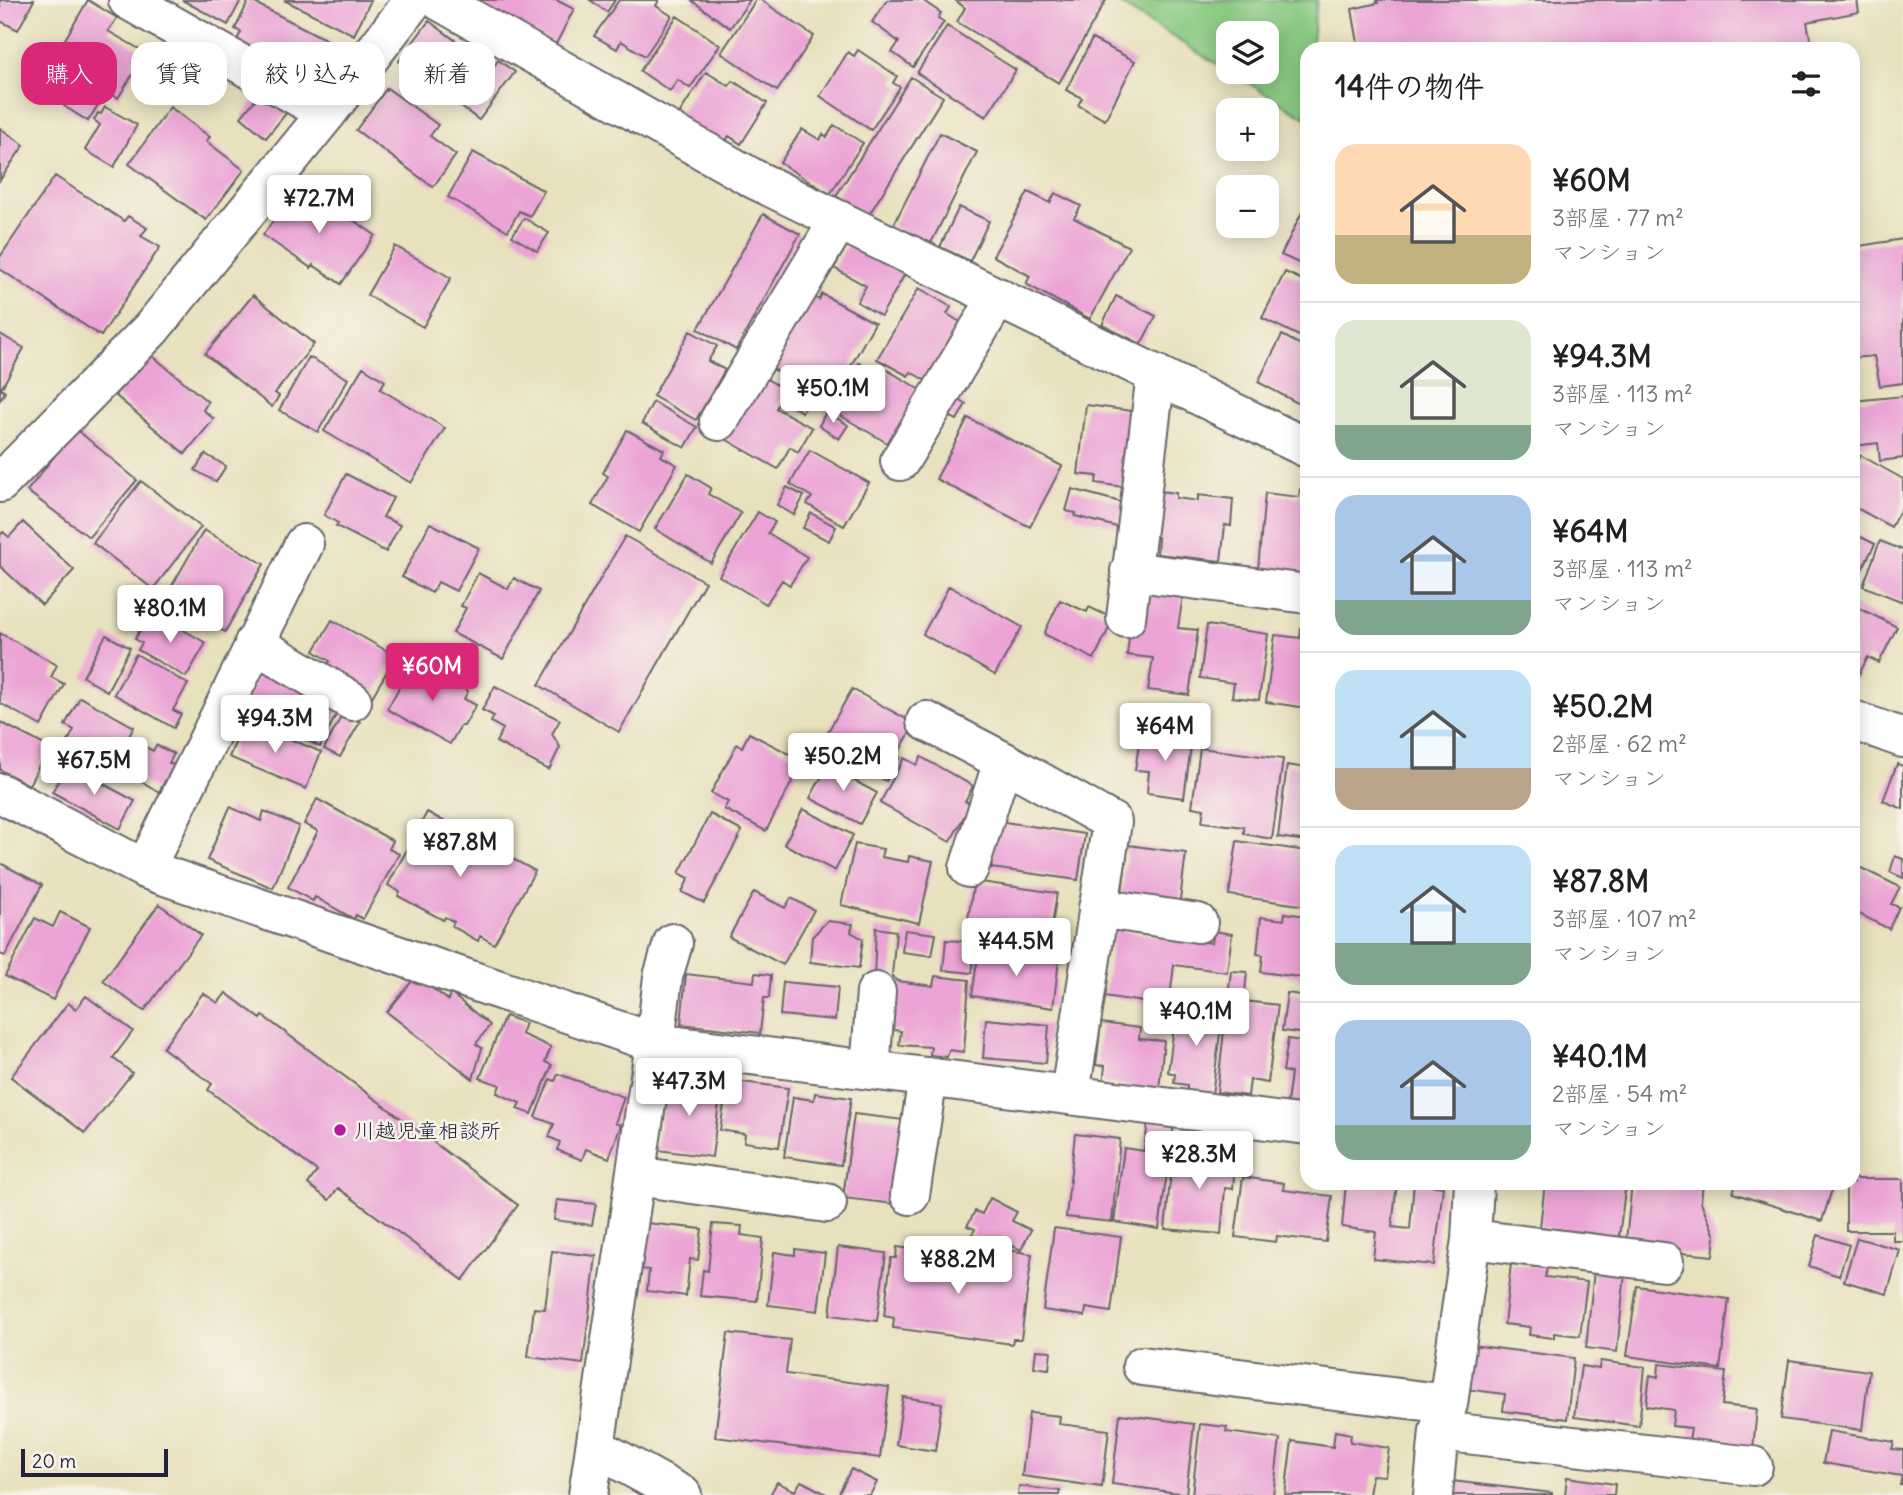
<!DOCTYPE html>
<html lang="ja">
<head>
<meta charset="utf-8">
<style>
	:root { --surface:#fff; --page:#f2f2f2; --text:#202124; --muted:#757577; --line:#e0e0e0; --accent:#db2777 }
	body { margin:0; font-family:Delius,"Klee One",sans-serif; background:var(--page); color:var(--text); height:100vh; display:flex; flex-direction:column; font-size:26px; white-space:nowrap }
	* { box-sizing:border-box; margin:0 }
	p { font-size:23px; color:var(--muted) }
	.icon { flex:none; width:38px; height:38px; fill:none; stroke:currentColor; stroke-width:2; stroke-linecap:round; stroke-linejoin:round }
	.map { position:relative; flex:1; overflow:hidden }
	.sheet { position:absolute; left:1300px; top:42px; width:560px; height:1148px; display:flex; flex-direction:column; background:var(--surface); border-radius:21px; box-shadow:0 4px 18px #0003 }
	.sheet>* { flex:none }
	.banner { position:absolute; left:21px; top:42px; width:665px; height:63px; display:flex; gap:14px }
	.tools { position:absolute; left:1216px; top:21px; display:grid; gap:14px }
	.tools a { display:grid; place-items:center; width:63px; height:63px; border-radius:14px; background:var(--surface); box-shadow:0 4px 18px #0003; font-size:35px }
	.scale { position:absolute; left:21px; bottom:18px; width:147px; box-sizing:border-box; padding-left:7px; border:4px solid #22223b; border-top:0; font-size:19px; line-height:24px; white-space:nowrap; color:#22223b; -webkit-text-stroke:5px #f7f3e8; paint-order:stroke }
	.price { position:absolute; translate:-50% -60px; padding:0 16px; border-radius:7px; background:#fff; color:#222; font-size:23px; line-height:46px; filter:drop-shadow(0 2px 4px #0008) }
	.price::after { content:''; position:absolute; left:50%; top:42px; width:21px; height:16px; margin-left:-10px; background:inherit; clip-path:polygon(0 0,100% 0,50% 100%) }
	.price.selected { background:var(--accent); color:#fff }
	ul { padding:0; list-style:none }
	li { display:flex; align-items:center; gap:21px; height:175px; padding:0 35px }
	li+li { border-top:2px solid var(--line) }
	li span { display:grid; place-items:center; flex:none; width:196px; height:140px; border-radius:21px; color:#555 }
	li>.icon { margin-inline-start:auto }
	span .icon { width:84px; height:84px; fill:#fffc; stroke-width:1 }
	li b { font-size:30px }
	h2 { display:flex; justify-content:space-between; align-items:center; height:84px; padding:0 35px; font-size:30px }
	.chip { padding:0 24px; border-radius:21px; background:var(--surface); box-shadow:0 4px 18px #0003; font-size:24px; line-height:63px }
	.chip.selected { background:var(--accent); color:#fff }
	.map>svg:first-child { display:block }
	.green { fill:#88c981; stroke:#55765e; stroke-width:2 }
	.building { fill:#eba4d5 }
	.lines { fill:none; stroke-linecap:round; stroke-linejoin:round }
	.minor-casing { stroke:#676569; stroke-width:42 }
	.minor { stroke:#fff; stroke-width:38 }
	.poi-dot { fill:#b5179e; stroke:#f7f3e8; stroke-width:2.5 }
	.labels { text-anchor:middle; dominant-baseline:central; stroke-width:5; stroke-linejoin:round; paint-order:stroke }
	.poi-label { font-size:21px; fill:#22223b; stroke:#f7f3e8; text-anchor:start }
</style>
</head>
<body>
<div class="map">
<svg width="1903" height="1495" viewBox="0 0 1903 1495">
	<rect width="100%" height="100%" fill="#f7f3e8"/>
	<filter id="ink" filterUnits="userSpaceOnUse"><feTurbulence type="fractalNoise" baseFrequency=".0143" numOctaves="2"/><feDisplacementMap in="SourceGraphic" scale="14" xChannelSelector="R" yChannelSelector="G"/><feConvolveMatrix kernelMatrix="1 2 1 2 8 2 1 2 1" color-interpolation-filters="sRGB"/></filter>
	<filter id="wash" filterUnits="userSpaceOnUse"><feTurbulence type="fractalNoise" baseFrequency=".00686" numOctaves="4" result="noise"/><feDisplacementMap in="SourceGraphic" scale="28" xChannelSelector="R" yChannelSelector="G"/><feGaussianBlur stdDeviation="1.57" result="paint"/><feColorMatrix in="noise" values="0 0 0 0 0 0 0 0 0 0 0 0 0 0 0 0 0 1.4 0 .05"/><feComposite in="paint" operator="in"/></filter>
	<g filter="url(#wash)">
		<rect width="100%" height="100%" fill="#e8e1be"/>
		<path class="green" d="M1113,0H1317L1311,49H1307L1306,118L1230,72H1267V33H1228V71Z"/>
		<g id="blocks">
			<path class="building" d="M0,0H34L18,30L0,21Z
				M88,0L117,18L108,31L141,50L133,63L138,66L118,98L72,71L78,60L60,48Z
				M182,0H241L228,25Z
				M249,0L331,42L313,80L288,69L286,73L235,44L241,32L235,29Z
				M284,0H371L354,35Z
				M476,0H556L574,9L556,44L475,2Z
				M590,0H615L607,12Z
				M619,0H659L656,6L672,16L645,56L621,41L617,49L594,36Z
				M691,0H750L730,28Z
				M756,0H761L814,36L777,91L721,53Z
				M887,0H922L941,13L938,18L944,22L913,67L892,52L899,42L872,22Z
				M955,0H1106L1059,83L957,22L965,8Z
				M1377,0H1857L1859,12L1807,22L1812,49H1359L1352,9L1378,3Z
				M677,16L720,45L690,88L678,80L670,91L640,71Z
				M429,21L493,68L498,60L515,72L479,120L399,61Z
				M947,26L1016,70L986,117L917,73Z
				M1092,39L1135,61L1105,120L1078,105L1082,98L1066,90Z
				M858,50L897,76L893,83L900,87L871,130L820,96L848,52L854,56Z
				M194,53L224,68L216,86L185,70Z
				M706,72L729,86L733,81L767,103L741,144L729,136L724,144L677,117Z
				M911,77L943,97L868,216L836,196Z
				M77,86L101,100L88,121L64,106Z
				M387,88L438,125L430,136L456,155L433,187L356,130Z
				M263,90L288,111L266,138L241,117Z
				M105,107L137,125L114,167L85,150L100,125L94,120L98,113L101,114Z
				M170,107L210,137L206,141L244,170L206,220L129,164Z
				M834,125L863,143L830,194L780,163L802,129L820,140L823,134L827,137Z
				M0,128L24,145L0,180Z
				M940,133L977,152L930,245L893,226Z
				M473,152L544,191L530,216L519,211L508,231L448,197Z
				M55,176L124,221L128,216L147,228L141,236L160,247L101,336L0,269V257Z
				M303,186L375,235L341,284L313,265L311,268L263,235L287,201L291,204Z
				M1028,192L1050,203L1055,193L1081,206L1074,218L1129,247L1090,319L1026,284L1030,276L993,256Z
				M1305,206L1307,207V267L1281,255Z
				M959,207L989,221L970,261L940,247Z
				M763,214L800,234L736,350L698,329Z
				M524,218L549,233L537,251L512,236Z
				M1903,239V383L1880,386L1874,356L1853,358V247Z
				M849,242L883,263L885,259L906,272L881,316L857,302L866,286L834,268Z
				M395,246L451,278L423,327L367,295Z
				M1285,272L1307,282V340L1262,318Z
				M919,288L951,307L947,314L967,326L933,385L911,372L908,376L877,359Z
				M822,294L875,323L831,401L771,368L812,295L819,300Z
				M253,295L314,344L275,393L279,396L272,407L205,354Z
				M1116,296L1156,316L1141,344L1102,325Z
				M690,331L717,346L708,361L725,370L696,420L653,396Z
				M0,334L24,348L1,389L5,392L0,400Z
				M1282,335L1307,348V408L1258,382Z
				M149,353L208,402L203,410L214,419L185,454L115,395Z
				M309,357L348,379L318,432L279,410Z
				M859,363L878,374L882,367L926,393L894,447L831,410Z
				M363,367L385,381L380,389L445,428L411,483L324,431Z
				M763,377L786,390L776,408L812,428L798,452L790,447L778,469L727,440Z
				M789,389L808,400L802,412L783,401Z
				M946,393L966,404L957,420L937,410Z
				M1903,396V458L1880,461L1878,443L1853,446V401Z
				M653,402L697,427L685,448L642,423Z
				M1086,405L1140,412L1130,488L1096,483L1097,476L1078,474Z
				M826,412L848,425L839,439L819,426Z
				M968,418L1062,466L1030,527L936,479Z
				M76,429L137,480L89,537L27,491Z
				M627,430L664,450L661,456L677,465L639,532L592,505L608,476L603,473Z
				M810,450L869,483L844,526L807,504L812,497L790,484Z
				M205,454L226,466L216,482L195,470Z
				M1860,455L1903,479V505L1891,527L1853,506V458L1858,460Z
				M346,474L393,498L383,517L400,525L386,552L336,526L338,523L324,515Z
				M688,474L711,488L708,494L741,513L711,563L655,529Z
				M141,481L201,527L153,589L93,543Z
				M787,487L804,496L794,515L777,505Z
				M1072,489L1124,503L1117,527L1075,516L1076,513L1066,511Z
				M1300,489H1307V575L1258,569L1265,493L1299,497Z
				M1150,490L1176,493V498L1198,501V495L1233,499L1231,526L1225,525L1221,561L1157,554L1158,537L1144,535Z
				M758,512L775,522L768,533L807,557L790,585L782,580L766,604L719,576Z
				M811,513L836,527L829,541L803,528Z
				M23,522L74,570L42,605L0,566V535L3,532L9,537Z
				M430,523L479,548L456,591L438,582L432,593L402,577Z
				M204,530L264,564L225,632L165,598Z
				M1853,533L1875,544L1853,587Z
				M625,536L705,582L619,732L539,685Z
				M1880,541L1903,550V602L1863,586Z
				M478,573L508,589L514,578L539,591L503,659L453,633L466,608L461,606Z
				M949,586L1022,627L995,675L923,634Z
				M1135,589L1183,595L1178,628L1198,630L1189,695L1148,690L1153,658L1127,655Z
				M1060,600L1087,612L1089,607L1110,617L1107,624L1110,626L1094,659L1044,634Z
				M1853,605L1897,627L1879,663L1868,657L1853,685Z
				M156,614L206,643L186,677L138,650L142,643L135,639L148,617L152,620Z
				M332,620L396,656L372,697L325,670L330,661L314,651Z
				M1207,625L1268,634L1259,700L1232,697L1234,683L1200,678Z
				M1301,629L1307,630V708L1266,702L1275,635L1300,638Z
				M0,633L57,665L51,677L64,684L41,726L0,703Z
				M106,635L130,648L107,691L83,677Z
				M136,654L188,684L173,710L181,714L174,728L114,694Z
				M414,661L468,691L464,699L476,705L464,726L461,725L450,744L387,709Z
				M265,663L339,709L320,747L242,707Z
				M495,686L560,720L552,734L560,747L549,770L496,742L503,729L491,722L494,716L482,710Z
				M852,689L915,724L897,755L900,757L886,781L821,744Z
				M80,697L134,727L128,738L153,751L156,745L174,754L169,763L174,765L159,792L131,775L128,780L93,760L95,755L82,748L80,752L66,745L74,730L65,725Z
				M343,713L360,722L340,757L324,749Z
				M245,720L321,752L306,789L229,757Z
				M0,722L56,751L51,760L44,756L29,785L0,770Z
				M1141,731L1192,738L1184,798L1147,793L1149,771L1135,770Z
				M749,733L803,761L766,831L724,809L728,802L711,793L737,744L742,747Z
				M1200,748L1283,759L1272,839L1244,834V827L1202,822L1204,809L1192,807Z
				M921,757L973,786L965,801L971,804L950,842L880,803L904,758L917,765Z
				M834,762L853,772L849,778L877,793L860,824L810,798L828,765L831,767Z
				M1897,764L1903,766V809L1883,801Z
				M68,765L135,801L120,829L52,792Z
				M1287,765L1307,768V841L1278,837Z
				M317,799L393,841L389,849L399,854L363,919L356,915L354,919L315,897L313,901L288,887L318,831L304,824Z
				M230,807L261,821L264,811L299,826L273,888L207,860Z
				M803,809L853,835L835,871L784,844Z
				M427,812L535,871L494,944L480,936L478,941L452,926L454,922L445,917L443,920L398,896L400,892L388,885Z
				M710,814L742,831L704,903L682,892L689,878L679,873Z
				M998,821L1085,834L1078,880L991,868Z
				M1237,841L1307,851V906L1229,895Z
				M855,844L883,849L881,857L908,862L909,856L933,861L919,923L841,905Z
				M1128,845L1186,853L1179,908L1121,900Z
				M1895,856L1903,859V878L1890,872Z
				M0,863L42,885L5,956L0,954Z
				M1853,864L1900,887L1891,904L1899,907L1889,929L1853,911Z
				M974,881L1057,893L1049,945L966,932Z
				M754,892L785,908L791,898L814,910L783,965L729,937Z
				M159,904L201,935L144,1011L103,981Z
				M60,912L90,927L53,1000L5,976L35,918L53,927Z
				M1285,913L1307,916V978L1261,972L1263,955L1257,954L1261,917L1284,920Z
				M827,921L853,924L851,932L863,939L859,968L810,962L812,937Z
				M876,928L896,931L892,976L897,981L933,986L935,976L969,980L964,1052L949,1050L947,1057L930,1055L931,1047L899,1045L901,1031L886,1029L894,987L885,980L874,979Z
				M905,930L936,934L932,956L902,952Z
				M1114,930L1212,943L1214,931L1232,934L1227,972L1174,965L1169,1006L1104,996Z
				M946,940L975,942L972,973L943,970Z
				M979,949L1059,960L1053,1008L972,996Z
				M1231,971L1247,972L1244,1001L1278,1005L1268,1083L1250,1080L1248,1096L1217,1092Z
				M755,973L771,975L769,998H764L760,1033L681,1024L686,974L754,982Z
				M416,976L448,1000L450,993L490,1025L476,1044L482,1048L473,1079L387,1012Z
				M783,982L838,987L835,1020L780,1015Z
				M203,993L218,1003L226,993L261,1019L263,1016L518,1205L463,1280L338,1188L329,1200L308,1184L317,1171L208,1090L212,1084L163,1048Z
				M1287,993L1307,996V1034L1282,1031Z
				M86,996L133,1031L113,1058L132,1073L85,1133L11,1077L68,1003L76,1009Z
				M1177,1004L1223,1010L1212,1095L1187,1092V1085L1174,1083L1175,1074L1168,1072Z
				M505,1016L525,1023L521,1034L551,1047L545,1062L552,1065L532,1114L517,1109L520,1103L497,1093L500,1085L480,1078Z
				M986,1019L1049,1025L1046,1063L983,1058Z
				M1101,1023L1140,1028L1139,1039L1164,1041L1159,1089L1103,1083L1105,1066L1096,1065Z
				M1288,1039L1307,1042V1105L1287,1103L1291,1073L1283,1071Z
				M558,1074L624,1097L615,1123L621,1125L609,1158L586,1149L582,1160L557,1150L560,1142L549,1137L554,1124L535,1117L550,1079L555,1081Z
				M666,1080L721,1087L712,1157L657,1150Z
				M728,1080L788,1088L779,1147L744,1142L745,1134L720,1130Z
				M815,1093L851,1098L841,1165L784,1157L793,1097L814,1100Z
				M854,1114L904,1120L894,1204L843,1198Z
				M1148,1121L1174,1124L1159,1229L1114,1222L1124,1148L1144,1151Z
				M1075,1134L1120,1139L1112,1222L1066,1217Z
				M1195,1149L1227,1152L1226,1160L1235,1161L1233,1189L1225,1188L1221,1234L1165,1229L1173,1153L1194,1155Z
				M1243,1177L1284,1183L1283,1190L1332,1196L1326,1242L1277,1236L1276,1242L1235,1237Z
				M1853,1179H1903V1241H1893V1231H1846V1183H1853Z
				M1346,1183H1397L1392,1227L1410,1229L1414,1183L1443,1187L1434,1265L1373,1259L1376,1232L1342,1227Z
				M1545,1183H1626L1619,1237L1540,1227Z
				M1632,1183H1703L1701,1202L1715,1236L1713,1256L1672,1252L1626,1241Z
				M1736,1183H1834L1822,1221L1733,1193Z
				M990,1198L1017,1212L1012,1221L1031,1230L1021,1250L1005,1242L1001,1249L972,1235L975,1229L967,1226L975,1211L982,1214Z
				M557,1200L596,1204L592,1225L554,1220Z
				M646,1223L702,1229L698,1260L690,1259L686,1296L647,1291L649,1270L641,1269Z
				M713,1224L742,1226L741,1235L763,1238L757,1301L700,1296L703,1270L708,1271Z
				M1054,1228L1121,1237L1111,1312L1086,1308L1085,1316L1043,1310Z
				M1818,1235L1849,1245L1839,1276L1809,1266Z
				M1857,1238L1900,1250L1887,1294L1844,1281Z
				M838,1247L886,1253L877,1321L830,1315Z
				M897,1247L971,1257L969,1273L1000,1277L1003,1249L1032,1254L1021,1339H1013L1012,1344L893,1328L894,1318L884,1316L891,1258H896Z
				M795,1249L825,1253L818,1311L768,1305L774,1252L795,1255Z
				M552,1251L596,1256L583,1364L528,1357L534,1308L545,1309Z
				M1511,1264L1547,1268L1545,1277L1587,1282L1580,1336L1554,1333V1338L1529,1335L1530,1327L1504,1324Z
				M1594,1270L1625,1273L1617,1352L1586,1348Z
				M1637,1286L1729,1299L1720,1369L1627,1356Z
				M728,1333L790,1340L786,1374L889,1387L880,1458L715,1437Z
				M1463,1344L1574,1358L1567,1419L1503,1411L1505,1394L1457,1388Z
				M1036,1350L1051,1351L1049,1369L1034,1367Z
				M1789,1360L1869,1371L1862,1430L1781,1419Z
				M1600,1361L1645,1367L1639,1426L1574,1417L1581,1366L1599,1369Z
				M1659,1364L1726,1372L1722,1405L1757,1409L1753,1449L1689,1441L1691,1428L1672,1426L1674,1410L1646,1406L1650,1375L1658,1377Z
				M903,1397L942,1403L935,1451L896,1445Z
				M1029,1413L1060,1416L1059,1424L1109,1430L1102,1487L1022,1476Z
				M1120,1414L1194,1424L1186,1494L1112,1484Z
				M1200,1424L1227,1427L1226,1432L1280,1439L1273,1495H1192Z
				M1335,1431L1351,1434L1350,1442L1389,1448L1385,1476L1372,1475L1369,1495H1285L1292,1441L1333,1447Z
				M1829,1431L1894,1442L1892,1449L1903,1450V1485H1900L1902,1476L1823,1463Z
				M851,1469L877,1482L870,1495H838Z
				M1567,1477L1615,1484L1614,1495H1565Z
				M801,1481L828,1495H770L777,1482L795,1491Z
				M1452,1481L1552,1493V1495H1450Z
				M1019,1486L1060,1491L1059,1495H1018Z"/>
		</g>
	</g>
	<g filter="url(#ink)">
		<use href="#blocks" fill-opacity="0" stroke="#676569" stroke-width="2"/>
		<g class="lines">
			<defs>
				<path id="minor" d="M128,0L327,113
					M438,0L754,179L1307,448
					M719,421L839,220
					M900,461L998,297
					M0,483L151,329L327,113L414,0
					M1130,571L1307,594
					M1126,618L1156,374
					M254,643L352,701
					M1853,720L1903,738
					M926,721L1003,761L1112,822L1070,1094
					M0,793L145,869L655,1043L588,1495
					M969,868L1003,761
					M145,869L304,544
					M1098,908L1198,923
					M673,943L663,977L655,1043L1307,1125
					M870,1070L876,992
					M636,1176L827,1203
					M910,1195L928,1077
					M1471,1239L1664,1262
					M1142,1366L1448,1404
					M1439,1431L1753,1466
					M595,1447L682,1495
					M1433,1495L1439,1431L1448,1404L1471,1239L1474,1183"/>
			</defs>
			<use href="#minor" class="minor-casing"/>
			<use href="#minor" class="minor"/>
		</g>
	</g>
	<circle class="poi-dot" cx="340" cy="1130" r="7"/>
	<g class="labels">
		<g class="poi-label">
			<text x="354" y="1130">川越児童相談所</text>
		</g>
	</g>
</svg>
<div class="tools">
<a><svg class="icon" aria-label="layers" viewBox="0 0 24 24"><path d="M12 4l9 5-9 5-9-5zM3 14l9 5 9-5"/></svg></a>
<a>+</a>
<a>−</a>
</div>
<div class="scale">20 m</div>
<b class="price" style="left:319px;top:235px">¥72.7M</b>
<b class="price" style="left:833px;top:425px">¥50.1M</b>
<b class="price" style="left:170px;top:645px">¥80.1M</b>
<b class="price selected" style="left:432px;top:703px">¥60M</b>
<b class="price" style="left:275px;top:755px">¥94.3M</b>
<b class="price" style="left:1165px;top:763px">¥64M</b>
<b class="price" style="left:843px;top:793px">¥50.2M</b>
<b class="price" style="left:94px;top:797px">¥67.5M</b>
<b class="price" style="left:460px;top:879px">¥87.8M</b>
<b class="price" style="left:1016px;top:978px">¥44.5M</b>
<b class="price" style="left:1196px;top:1048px">¥40.1M</b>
<b class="price" style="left:689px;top:1118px">¥47.3M</b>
<b class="price" style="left:1199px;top:1191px">¥28.3M</b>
<b class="price" style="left:958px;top:1296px">¥88.2M</b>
<div class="banner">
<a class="chip selected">購入</a>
<a class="chip">賃貸</a>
<a class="chip">絞り込み</a>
<a class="chip">新着</a>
</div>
<section class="sheet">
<h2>14件の物件<svg class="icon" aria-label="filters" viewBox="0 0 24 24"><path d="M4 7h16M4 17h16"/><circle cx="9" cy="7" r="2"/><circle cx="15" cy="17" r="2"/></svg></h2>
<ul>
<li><span style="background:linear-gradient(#ffd9b3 65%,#c2b280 0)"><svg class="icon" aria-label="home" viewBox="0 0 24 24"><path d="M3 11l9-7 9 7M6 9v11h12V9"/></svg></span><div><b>¥60M</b><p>3部屋 · 77 m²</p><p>マンション</p></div></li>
<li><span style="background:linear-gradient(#dfe7d0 75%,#7fa58c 0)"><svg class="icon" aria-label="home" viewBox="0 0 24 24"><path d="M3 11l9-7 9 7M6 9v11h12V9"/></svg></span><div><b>¥94.3M</b><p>3部屋 · 113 m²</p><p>マンション</p></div></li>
<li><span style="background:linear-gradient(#a9c7e8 75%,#7fa58c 0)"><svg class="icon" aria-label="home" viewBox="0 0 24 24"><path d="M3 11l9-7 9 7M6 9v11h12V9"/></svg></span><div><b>¥64M</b><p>3部屋 · 113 m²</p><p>マンション</p></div></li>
<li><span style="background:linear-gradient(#bfe0f5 70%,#b9a48a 0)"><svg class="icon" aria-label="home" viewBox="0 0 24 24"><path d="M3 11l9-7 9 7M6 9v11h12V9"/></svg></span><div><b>¥50.2M</b><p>2部屋 · 62 m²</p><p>マンション</p></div></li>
<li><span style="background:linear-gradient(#bfe0f5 70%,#7fa58c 0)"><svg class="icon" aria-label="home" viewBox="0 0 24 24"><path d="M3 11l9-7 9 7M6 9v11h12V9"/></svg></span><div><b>¥87.8M</b><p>3部屋 · 107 m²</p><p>マンション</p></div></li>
<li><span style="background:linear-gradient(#a9c7e8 75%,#7fa58c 0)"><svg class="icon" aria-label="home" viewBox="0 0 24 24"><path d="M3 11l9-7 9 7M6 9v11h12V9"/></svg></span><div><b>¥40.1M</b><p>2部屋 · 54 m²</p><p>マンション</p></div></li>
</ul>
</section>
</div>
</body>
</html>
